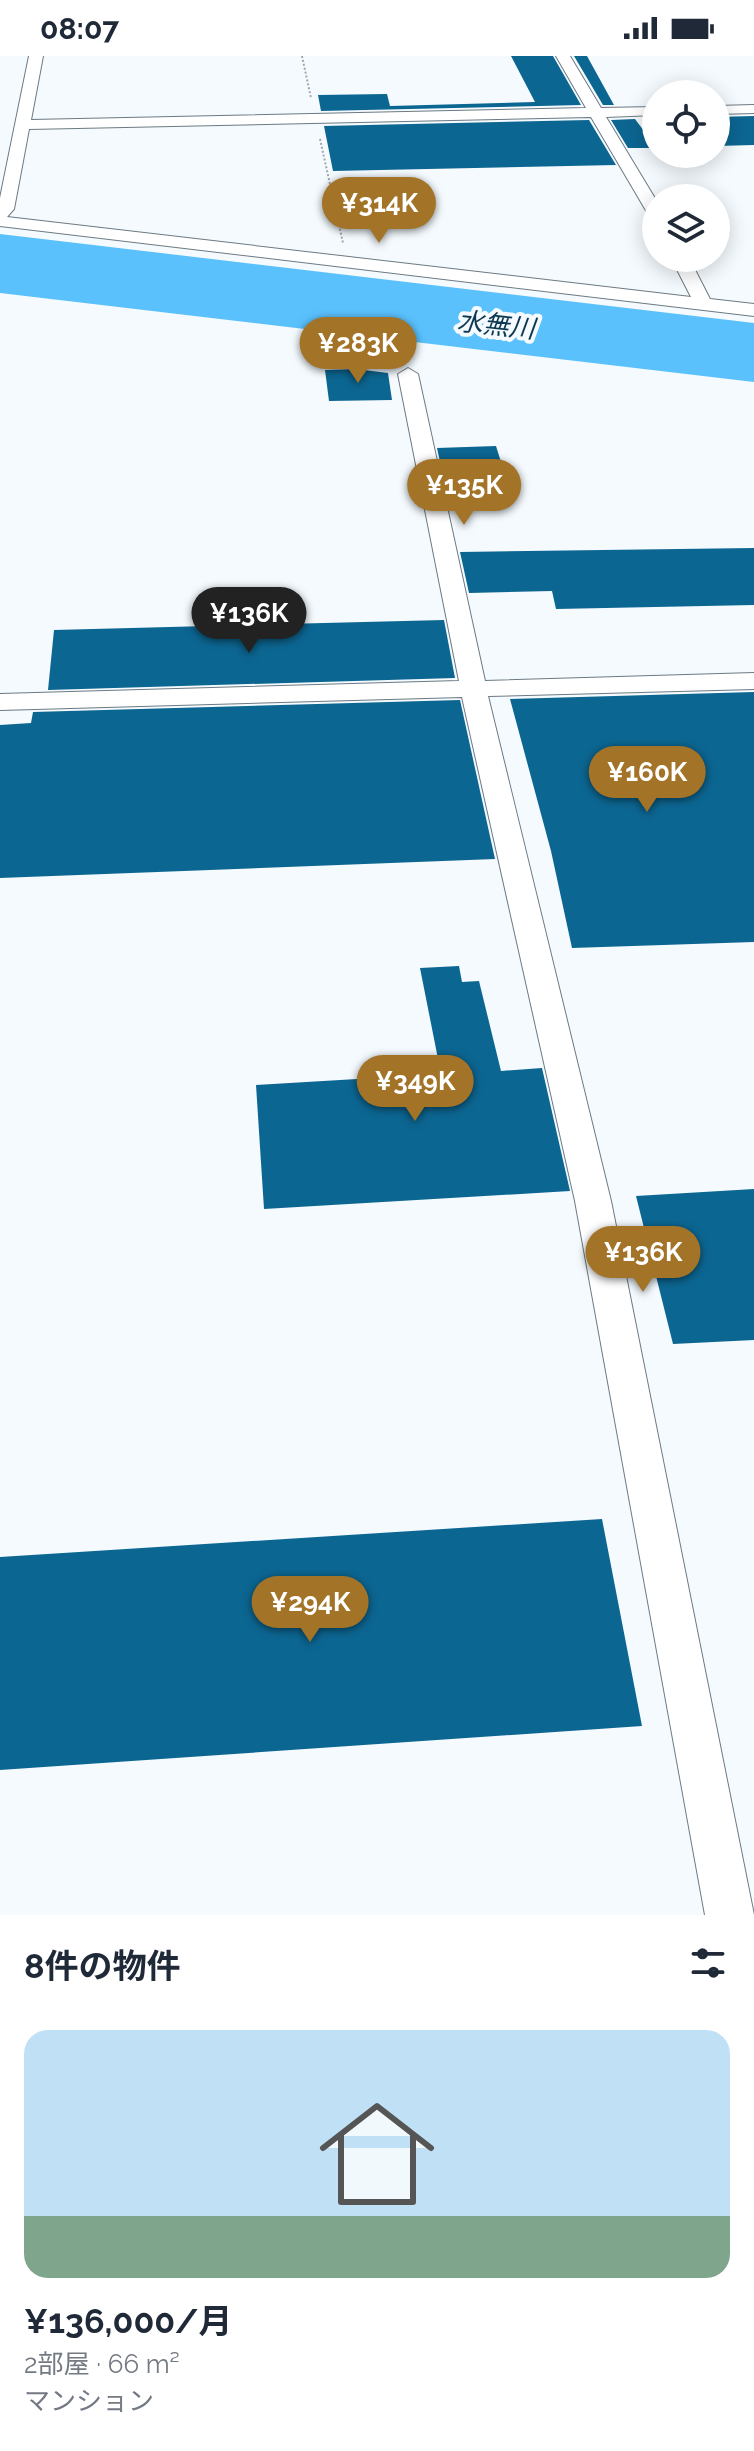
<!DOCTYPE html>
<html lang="ja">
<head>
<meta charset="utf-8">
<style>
	:root { --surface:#fff; --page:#f6f6f7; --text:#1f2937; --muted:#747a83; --line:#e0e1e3; --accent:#a37427 }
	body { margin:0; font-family:Raleway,"Noto Sans JP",sans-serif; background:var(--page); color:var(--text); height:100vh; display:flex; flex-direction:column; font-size:30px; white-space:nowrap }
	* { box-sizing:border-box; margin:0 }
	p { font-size:26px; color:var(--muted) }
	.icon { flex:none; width:44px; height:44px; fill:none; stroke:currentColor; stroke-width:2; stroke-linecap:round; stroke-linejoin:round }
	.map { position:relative; height:1859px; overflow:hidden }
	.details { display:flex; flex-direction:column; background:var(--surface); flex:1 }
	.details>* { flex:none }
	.fabs { position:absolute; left:642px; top:24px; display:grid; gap:16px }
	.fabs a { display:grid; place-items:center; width:88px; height:88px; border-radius:50%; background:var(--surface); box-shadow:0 4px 20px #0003; font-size:40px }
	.price { position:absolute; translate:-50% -68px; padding:0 18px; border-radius:28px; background:var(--accent); color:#fff; font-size:26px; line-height:52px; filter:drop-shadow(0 2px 4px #0008) }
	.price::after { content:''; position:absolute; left:50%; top:48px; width:24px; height:18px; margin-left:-12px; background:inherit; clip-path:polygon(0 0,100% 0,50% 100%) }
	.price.active { background:#222; color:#fff }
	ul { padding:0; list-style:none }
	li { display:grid; align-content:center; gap:16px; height:424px; padding:0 24px }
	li+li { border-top:2px solid var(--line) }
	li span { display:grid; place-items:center; height:248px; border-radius:24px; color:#555 }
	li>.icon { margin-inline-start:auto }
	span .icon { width:144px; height:144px; fill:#fffc; stroke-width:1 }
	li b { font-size:34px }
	h2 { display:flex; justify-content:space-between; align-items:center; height:96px; padding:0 24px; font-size:34px }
	.status { display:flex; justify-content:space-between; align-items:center; height:56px; padding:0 40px; background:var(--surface); direction:ltr }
	.status svg { height:22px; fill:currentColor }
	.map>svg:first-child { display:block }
	.water { fill:#5ac1fd }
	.building { fill:#0c6692 }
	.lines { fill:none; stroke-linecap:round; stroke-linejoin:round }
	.minor-casing { stroke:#6c7a83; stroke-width:2 }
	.path { stroke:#a1a7ab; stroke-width:2; stroke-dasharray:2 2; stroke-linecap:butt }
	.minor { fill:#fff; fill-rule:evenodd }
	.labels { text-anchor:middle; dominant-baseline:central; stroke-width:8; stroke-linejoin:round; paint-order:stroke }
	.far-water-label { font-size:26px; font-style:italic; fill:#0c3951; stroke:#f4fafe }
</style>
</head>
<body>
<div class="status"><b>08:07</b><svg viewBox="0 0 49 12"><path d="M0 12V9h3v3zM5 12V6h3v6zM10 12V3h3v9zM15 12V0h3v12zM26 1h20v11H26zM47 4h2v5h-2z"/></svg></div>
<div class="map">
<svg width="754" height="1859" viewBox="0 0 754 1859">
	<rect width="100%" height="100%" fill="#f4fafe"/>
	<path class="water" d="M0,178L754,267V326L0,237Z"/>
	<path class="building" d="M511,0H553L581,49L321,55L318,39L387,38L390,50L535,46Z
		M574,0H587L614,49H603Z
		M754,60V89L716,90V61Z
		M635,63L656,91V92H628L611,64Z
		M589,64L616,109L333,115L324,70Z
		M356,313L388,317L392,344L329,345L325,314Z
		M496,390L506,422L479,424L484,442L448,443L437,392Z
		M754,492V549L556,553L552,535L469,537L460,496Z
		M444,564L455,622L48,634L54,574Z
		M754,636V886L572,892L551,795L510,643Z
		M460,644L495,803L0,822V669L31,667L33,656Z
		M459,910L462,926L479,925L501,1015L542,1012L570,1135L264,1153L256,1029L441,1018L420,912Z
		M754,1133V1284L673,1288L636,1140Z
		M602,1463L642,1670L0,1714V1501Z"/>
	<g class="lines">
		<defs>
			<path id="minor" d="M29,0H43L31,64L586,52L556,0H570L601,52L656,51V59L606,61L656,144V163L648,158L591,61L29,73L14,153L7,161L691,241L671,202H689L710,243L754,248V260L0,170V142Z
				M754,49V57L716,58V50Z
				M408,312L418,318L485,625L754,617V633L488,640L611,1145L754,1859H705L575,1145L462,641L0,654V638L459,625L398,318Z"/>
		</defs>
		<use href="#minor" class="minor-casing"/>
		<path class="path" d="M302,0L311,42
			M320,83L343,187"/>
		<use href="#minor" class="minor"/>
	</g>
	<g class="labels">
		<g class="far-water-label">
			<text transform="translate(496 269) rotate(6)">水無川</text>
		</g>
	</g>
</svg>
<div class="fabs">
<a><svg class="icon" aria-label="locate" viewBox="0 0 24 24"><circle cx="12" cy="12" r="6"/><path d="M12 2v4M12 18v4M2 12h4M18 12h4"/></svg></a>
<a><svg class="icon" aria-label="layers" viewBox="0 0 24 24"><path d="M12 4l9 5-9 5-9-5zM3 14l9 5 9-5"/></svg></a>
</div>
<b class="price" style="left:379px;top:189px">¥314K</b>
<b class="price" style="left:358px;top:329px">¥283K</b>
<b class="price" style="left:464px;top:471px">¥135K</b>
<b class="price active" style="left:249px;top:599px">¥136K</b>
<b class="price" style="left:647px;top:758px">¥160K</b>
<b class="price" style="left:415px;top:1067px">¥349K</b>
<b class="price" style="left:643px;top:1238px">¥136K</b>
<b class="price" style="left:310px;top:1588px">¥294K</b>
</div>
<section class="details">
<h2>8件の物件<svg class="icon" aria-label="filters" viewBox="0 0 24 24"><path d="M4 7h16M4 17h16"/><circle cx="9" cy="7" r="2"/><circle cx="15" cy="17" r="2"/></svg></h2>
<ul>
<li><span style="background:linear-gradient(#bfe0f5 75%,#7fa58c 0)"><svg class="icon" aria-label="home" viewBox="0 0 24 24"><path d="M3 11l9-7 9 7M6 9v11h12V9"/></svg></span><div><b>¥136,000/月</b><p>2部屋 · 66 m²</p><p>マンション</p></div></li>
</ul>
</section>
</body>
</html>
